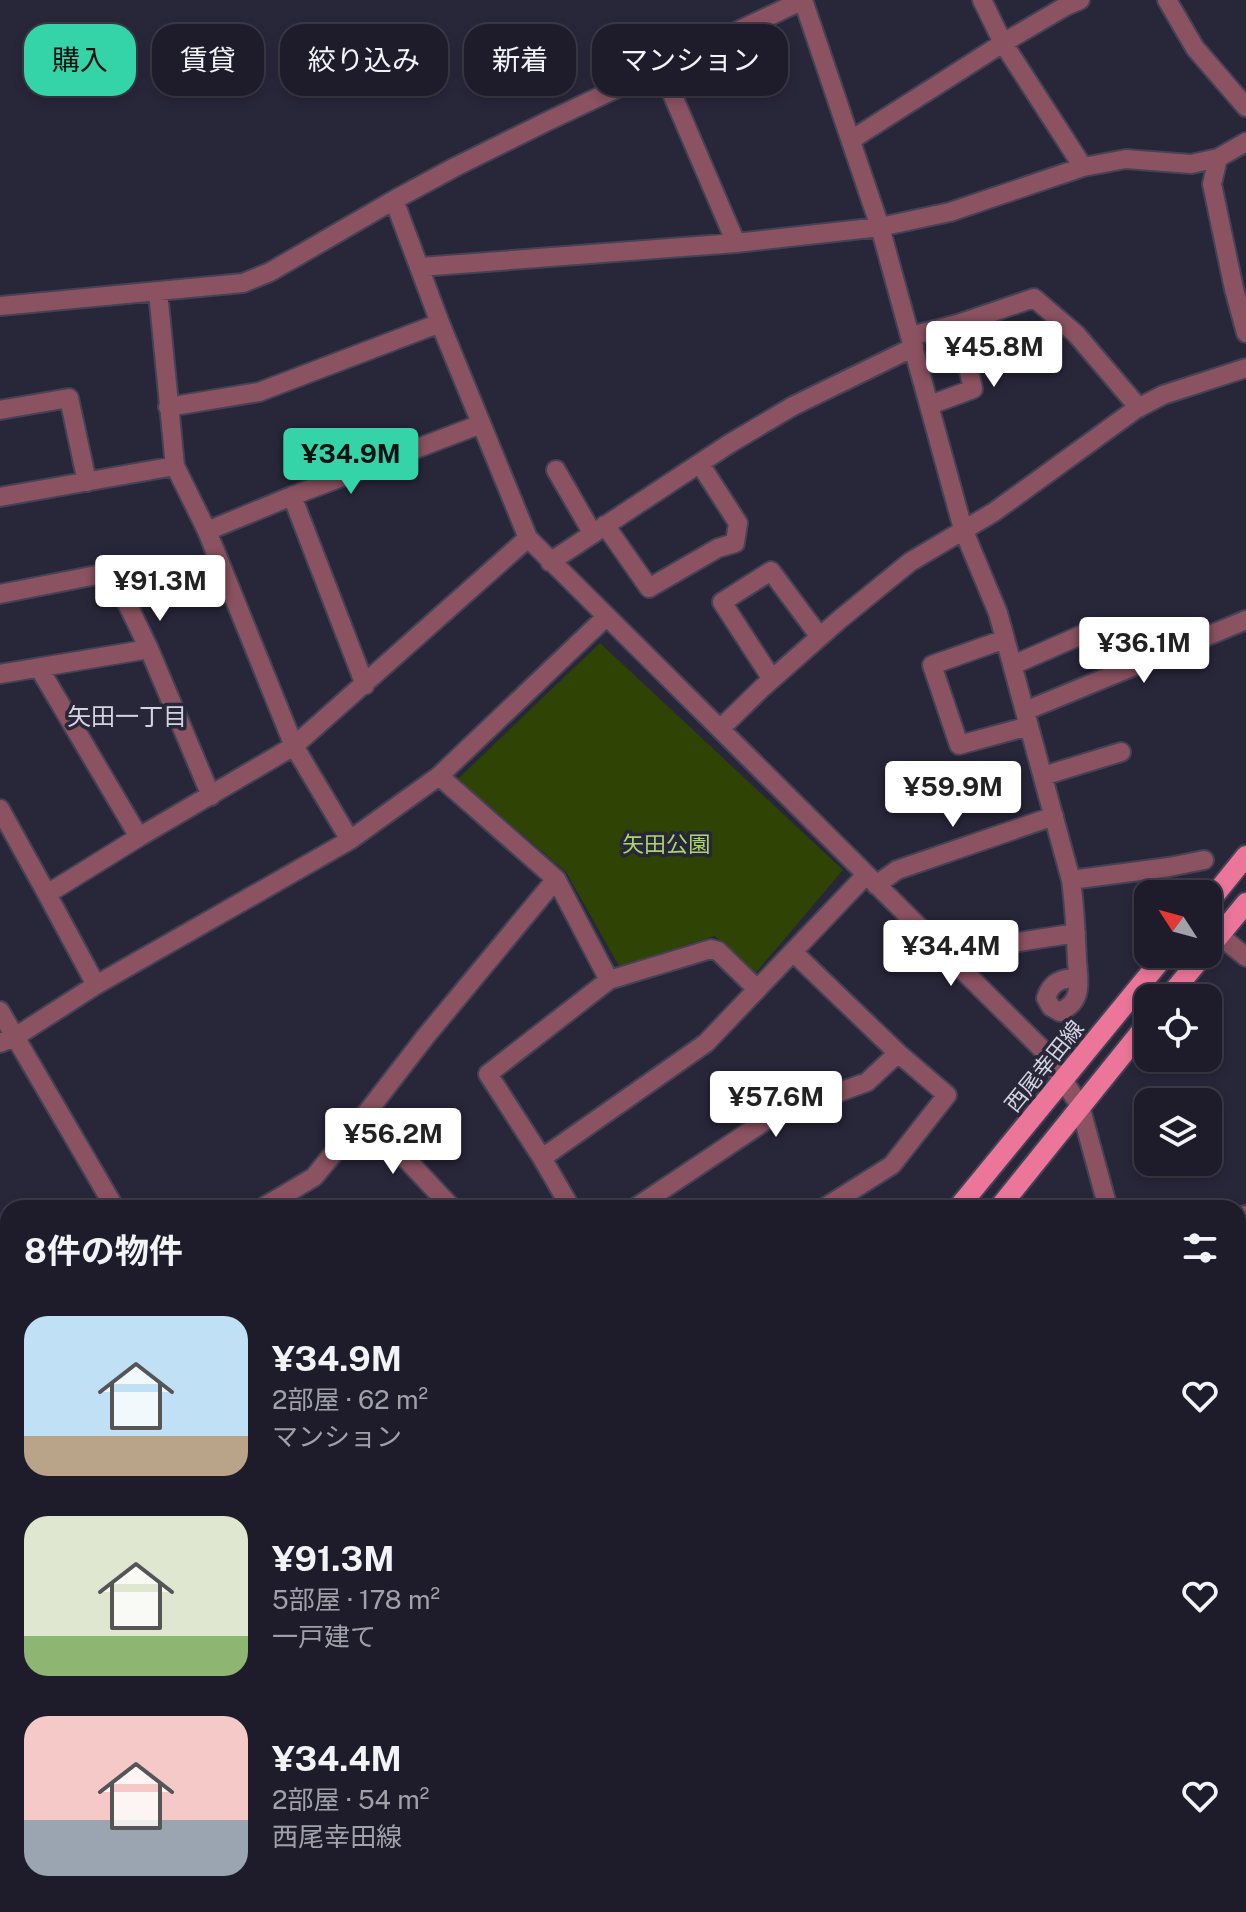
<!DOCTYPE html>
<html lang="ja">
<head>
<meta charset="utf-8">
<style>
	:root { --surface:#1e1c2b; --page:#2b2937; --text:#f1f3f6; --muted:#a1a1a9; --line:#3c3a47; --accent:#34d4a8 }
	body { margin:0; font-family:"Public Sans","Noto Sans JP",sans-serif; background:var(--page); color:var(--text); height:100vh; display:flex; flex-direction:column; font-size:30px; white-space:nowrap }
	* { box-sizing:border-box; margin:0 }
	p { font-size:26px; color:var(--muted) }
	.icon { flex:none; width:44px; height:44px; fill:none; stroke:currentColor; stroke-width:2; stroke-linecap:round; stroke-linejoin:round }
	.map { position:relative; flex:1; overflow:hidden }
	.details { position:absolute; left:0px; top:1200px; width:1246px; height:712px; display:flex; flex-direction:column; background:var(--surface); border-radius:24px 24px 0 0; box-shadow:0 4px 12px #0003,0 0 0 2px var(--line) }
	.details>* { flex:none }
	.hud { position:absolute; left:24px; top:24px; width:800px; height:72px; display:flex; gap:16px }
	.needle { width:52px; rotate:306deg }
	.tools { position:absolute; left:1134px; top:880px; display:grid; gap:16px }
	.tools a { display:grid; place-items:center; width:88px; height:88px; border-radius:16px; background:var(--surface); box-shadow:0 4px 12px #0003,0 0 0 2px var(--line); font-size:40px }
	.price { position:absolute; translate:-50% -68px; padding:0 18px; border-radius:8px; background:#fff; color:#222; font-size:26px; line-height:52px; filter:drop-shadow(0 2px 4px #0008) }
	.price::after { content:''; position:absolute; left:50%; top:48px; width:24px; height:18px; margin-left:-12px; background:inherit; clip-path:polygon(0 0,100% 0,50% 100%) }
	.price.on { background:var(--accent); color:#111 }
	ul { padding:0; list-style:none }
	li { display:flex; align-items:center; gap:24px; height:200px; padding:0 24px }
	li span { display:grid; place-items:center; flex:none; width:224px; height:160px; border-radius:24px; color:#555 }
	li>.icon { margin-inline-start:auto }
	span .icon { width:96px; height:96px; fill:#fffc; stroke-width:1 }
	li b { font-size:34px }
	h2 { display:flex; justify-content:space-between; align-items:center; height:96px; padding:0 24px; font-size:34px }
	.pill { padding:0 28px; border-radius:24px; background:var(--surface); box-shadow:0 4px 12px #0003,0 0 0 2px var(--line); font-size:28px; line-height:72px }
	.pill.on { background:var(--accent); color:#111 }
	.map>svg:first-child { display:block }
	.green { fill:#2f4305 }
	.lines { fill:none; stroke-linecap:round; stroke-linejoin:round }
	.canal { stroke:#001231; stroke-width:18 }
	.minor-casing { stroke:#444254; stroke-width:22 }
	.major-casing { stroke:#444254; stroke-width:24 }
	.minor { stroke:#8b5261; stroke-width:18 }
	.major { stroke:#eb7699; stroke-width:20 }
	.labels { text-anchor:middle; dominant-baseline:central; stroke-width:7; stroke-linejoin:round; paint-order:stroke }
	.park-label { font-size:22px; fill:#add66a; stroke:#282639 }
	.street-label { font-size:22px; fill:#d4d3e0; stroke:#282639 }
	.neighbourhood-label { font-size:24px; fill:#d4d3e0; stroke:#282639 }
</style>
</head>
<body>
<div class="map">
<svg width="1246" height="1912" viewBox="0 0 1246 1912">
	<rect width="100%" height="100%" fill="#282639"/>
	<path class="green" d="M600,643L843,870L754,975L715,936L619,966L566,872L458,779Z
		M101,1904H205L198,1912H105Z"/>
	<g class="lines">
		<path class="canal" d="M1238,1651L1246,1682"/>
		<defs>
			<path id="minor" d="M803,0L880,227L963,529L998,613L1071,880C1075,908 1076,935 1077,962C1078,972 1080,984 1077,994C1074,1003 1069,1007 1060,1012L1051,1007L1046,998C1051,982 1061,978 1078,978
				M982,0L1003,43L1083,167
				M1167,0L1195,48L1246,107
				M661,68L736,243
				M851,140L1003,43L1066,6L1080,0
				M1218,158L1212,184L1234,289L1246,333
				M394,200L440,323L528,538L1045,1052L1080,1106L1108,1208
				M420,267L736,243L880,227L950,212L1083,167L1126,159L1191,164L1218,158L1246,142
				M158,292L175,466L207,531L294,746L350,840
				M0,306L243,283L270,272L394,200L457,166L548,121L803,0
				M911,336L958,324L1034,298L1076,334L1139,408
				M930,405L973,389L958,324
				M168,407L259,392L440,323
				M0,410L69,398L87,482
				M556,470L593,534
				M292,496L365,685
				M0,497L175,466
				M605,525L649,588L718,548L735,543L738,523L700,464
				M207,531L292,496L481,424
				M550,562L729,444L793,406L914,347
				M0,594L112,572L149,649L0,674
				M1005,639L932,665L959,745L1029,726
				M149,649L211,796
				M1013,665L1095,629
				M39,668L139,837
				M772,679L722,602L771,571L820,637
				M1025,711L1246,620
				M720,729L762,688L839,620L910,562L994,512L1136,409L1163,395L1246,368
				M439,776L556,879L609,980L711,949L718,951L757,989
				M1043,776L1121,752
				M0,809L47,894L139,837L294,746L528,538
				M1071,880L1169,867L1204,860
				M876,885L897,870L1054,816
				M47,894L96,985
				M1219,935L1246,957
				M1012,943L1076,933
				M793,952L898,1053L947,1095L892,1165L824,1208
				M0,1011L115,1208
				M0,1043L15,1037L96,985L350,840L439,776L606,617
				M365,1115L452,1208
				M542,1158L488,1074L609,980
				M262,1208L314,1177L365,1115L426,1036L556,879
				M571,1208L542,1158L706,1043L866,875
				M635,1208L771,1117L867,1082L898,1053
				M1238,1217L1246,1215
				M0,1226L8,1242
				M0,1315L8,1311
				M1238,1321L1246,1319
				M0,1458L8,1456
				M1238,1487L1246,1484
				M0,1594L8,1604
				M0,1645L8,1638
				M1238,1695L1246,1726
				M0,1754H8
				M0,1807L8,1802
				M349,1904L359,1912
				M493,1904L497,1912
				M675,1904L677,1912
				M1006,1904L1008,1912
				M36,1912L47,1904
				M215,1912L221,1904"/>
			<path id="major" d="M1208,903L1246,856
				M1208,949L1246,903
				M1168,998L1204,954
				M958,1208L1166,954
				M999,1208L1148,1023
				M391,1912L397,1904
				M430,1912L437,1904"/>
		</defs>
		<use href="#minor" class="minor-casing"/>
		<use href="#major" class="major-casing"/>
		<use href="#minor" class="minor"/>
		<use href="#major" class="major"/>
	</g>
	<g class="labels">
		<g class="park-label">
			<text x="666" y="844">矢田公園</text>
		</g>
		<g class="street-label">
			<text transform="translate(1044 1066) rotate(-51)">西尾幸田線</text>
		</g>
		<g class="neighbourhood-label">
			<text x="127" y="716">矢田一丁目</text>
		</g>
	</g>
</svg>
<div class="tools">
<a><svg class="needle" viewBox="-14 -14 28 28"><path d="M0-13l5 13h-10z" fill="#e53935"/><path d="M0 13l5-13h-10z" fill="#a1a1a9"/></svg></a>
<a><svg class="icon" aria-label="locate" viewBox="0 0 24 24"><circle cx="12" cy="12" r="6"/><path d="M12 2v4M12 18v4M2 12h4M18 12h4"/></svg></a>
<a><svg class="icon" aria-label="layers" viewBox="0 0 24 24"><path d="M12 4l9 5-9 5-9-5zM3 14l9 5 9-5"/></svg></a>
</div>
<b class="price" style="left:994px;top:389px">¥45.8M</b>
<b class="price on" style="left:351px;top:496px">¥34.9M</b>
<b class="price" style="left:160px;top:623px">¥91.3M</b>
<b class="price" style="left:1144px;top:685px">¥36.1M</b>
<b class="price" style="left:953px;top:829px">¥59.9M</b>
<b class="price" style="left:951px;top:988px">¥34.4M</b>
<b class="price" style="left:776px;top:1139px">¥57.6M</b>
<b class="price" style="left:393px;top:1176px">¥56.2M</b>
<div class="hud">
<a class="pill on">購入</a>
<a class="pill">賃貸</a>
<a class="pill">絞り込み</a>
<a class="pill">新着</a>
<a class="pill">マンション</a>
</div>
<section class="details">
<h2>8件の物件<svg class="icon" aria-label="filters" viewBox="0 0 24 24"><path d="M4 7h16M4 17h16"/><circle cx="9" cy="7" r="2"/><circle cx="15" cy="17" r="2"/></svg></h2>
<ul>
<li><span style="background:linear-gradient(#bfe0f5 75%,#b9a48a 0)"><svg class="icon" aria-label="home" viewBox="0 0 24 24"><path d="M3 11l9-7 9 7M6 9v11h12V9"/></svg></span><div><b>¥34.9M</b><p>2部屋 · 62 m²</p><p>マンション</p></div><svg class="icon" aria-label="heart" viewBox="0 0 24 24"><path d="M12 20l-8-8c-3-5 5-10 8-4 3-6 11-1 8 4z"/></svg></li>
<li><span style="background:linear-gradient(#dfe7d0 75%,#8fb573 0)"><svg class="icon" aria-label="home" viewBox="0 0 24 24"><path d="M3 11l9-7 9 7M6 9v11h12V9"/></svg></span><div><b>¥91.3M</b><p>5部屋 · 178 m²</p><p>一戸建て</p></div><svg class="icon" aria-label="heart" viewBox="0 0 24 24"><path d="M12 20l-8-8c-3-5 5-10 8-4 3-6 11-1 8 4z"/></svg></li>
<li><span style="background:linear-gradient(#f6c9c9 65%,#9aa5b1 0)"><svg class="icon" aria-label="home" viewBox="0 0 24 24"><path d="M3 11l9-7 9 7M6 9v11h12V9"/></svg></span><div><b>¥34.4M</b><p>2部屋 · 54 m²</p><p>西尾幸田線</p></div><svg class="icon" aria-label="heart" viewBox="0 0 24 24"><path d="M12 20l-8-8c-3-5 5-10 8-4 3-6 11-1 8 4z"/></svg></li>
</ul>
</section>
</div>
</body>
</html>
